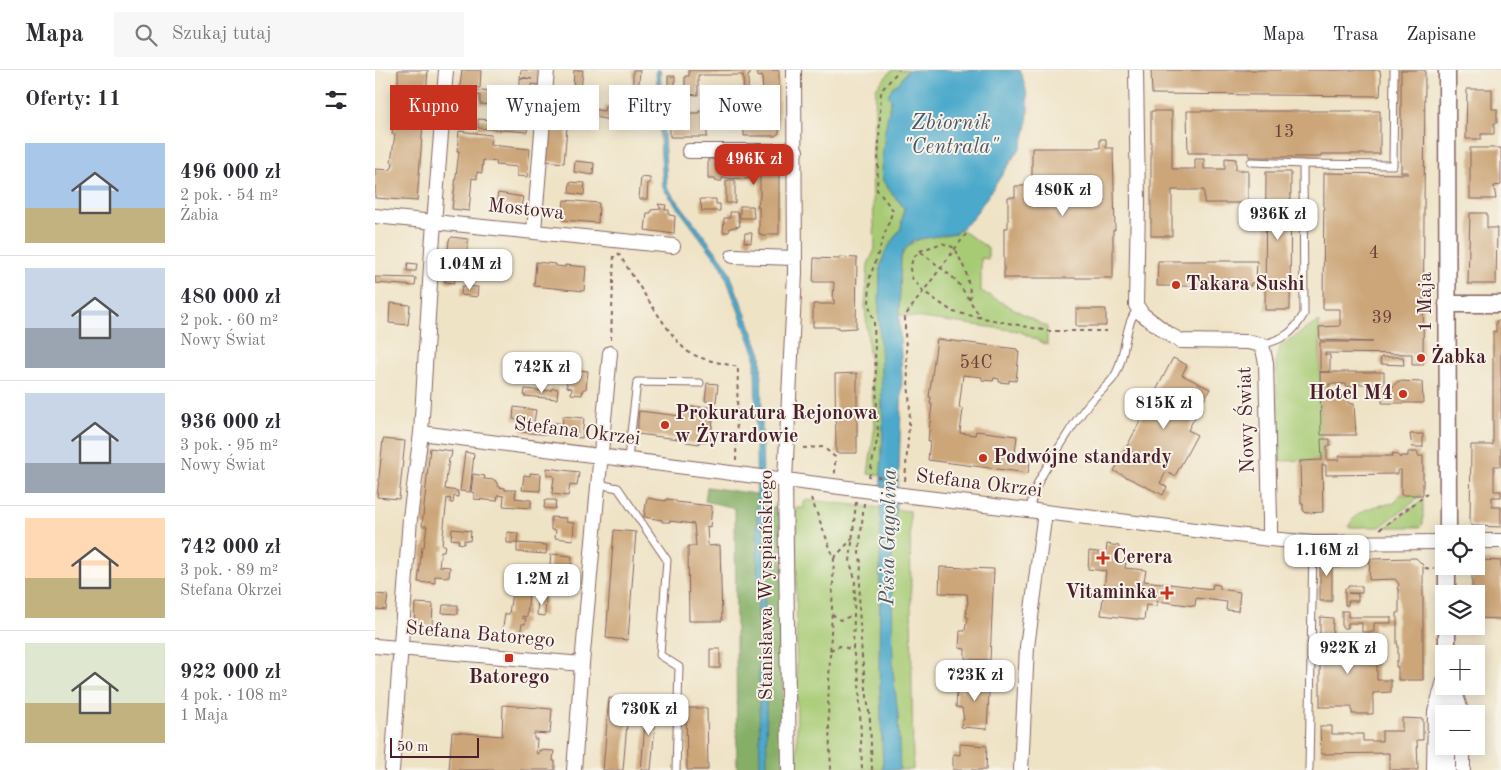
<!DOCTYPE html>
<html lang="pl">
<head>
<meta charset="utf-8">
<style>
	:root { --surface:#fff; --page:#f7f7f7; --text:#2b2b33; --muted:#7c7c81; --line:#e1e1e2; --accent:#c8321e }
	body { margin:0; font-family:"Old Standard TT",serif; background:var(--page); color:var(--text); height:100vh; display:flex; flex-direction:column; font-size:19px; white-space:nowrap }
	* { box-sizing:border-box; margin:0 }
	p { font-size:16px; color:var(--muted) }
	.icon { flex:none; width:28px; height:28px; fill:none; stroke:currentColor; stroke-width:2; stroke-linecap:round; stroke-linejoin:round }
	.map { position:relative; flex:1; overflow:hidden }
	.details { display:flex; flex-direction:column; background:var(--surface); width:375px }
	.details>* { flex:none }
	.hud { position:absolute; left:15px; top:15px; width:475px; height:45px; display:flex; gap:10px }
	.tools { position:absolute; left:1060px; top:455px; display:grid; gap:10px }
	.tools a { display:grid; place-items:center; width:50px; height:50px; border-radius:0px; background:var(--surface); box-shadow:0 2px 12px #0003; font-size:25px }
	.scale { position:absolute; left:15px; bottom:12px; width:89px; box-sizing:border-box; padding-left:5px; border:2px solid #4a1f2b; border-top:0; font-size:14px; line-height:18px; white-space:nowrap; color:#4a1f2b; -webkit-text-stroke:4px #f7f3e8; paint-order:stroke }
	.price { position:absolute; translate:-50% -42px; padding:0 11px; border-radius:10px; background:#fff; color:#222; font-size:16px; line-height:32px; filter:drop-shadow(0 1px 2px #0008) }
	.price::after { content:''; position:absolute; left:50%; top:30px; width:15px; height:11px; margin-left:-8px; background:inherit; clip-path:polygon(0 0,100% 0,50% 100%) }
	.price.on { background:var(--accent); color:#fff }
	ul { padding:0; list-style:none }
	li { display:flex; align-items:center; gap:15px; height:125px; padding:0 25px }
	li+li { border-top:1px solid var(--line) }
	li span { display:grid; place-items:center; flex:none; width:140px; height:100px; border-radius:0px; color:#555 }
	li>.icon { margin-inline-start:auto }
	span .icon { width:60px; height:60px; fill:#fffc; stroke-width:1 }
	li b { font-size:21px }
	h2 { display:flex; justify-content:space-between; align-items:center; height:60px; padding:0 25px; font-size:21px }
	.tag { padding:0 18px; border-radius:0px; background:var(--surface); box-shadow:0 2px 12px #0003; font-size:18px; line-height:45px }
	.tag.on { background:var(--accent); color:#fff }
	header { display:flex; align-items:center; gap:30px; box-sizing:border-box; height:70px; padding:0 25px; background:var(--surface); border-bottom:1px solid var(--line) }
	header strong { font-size:24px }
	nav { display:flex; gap:28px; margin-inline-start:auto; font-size:18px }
	.search { width:350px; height:45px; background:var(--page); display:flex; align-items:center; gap:12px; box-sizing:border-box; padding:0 18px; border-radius:0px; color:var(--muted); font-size:19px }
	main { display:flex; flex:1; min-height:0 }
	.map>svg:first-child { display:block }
	.green { fill:#a7cb75; stroke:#787550 }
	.forest { fill:#85af66; stroke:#686748 }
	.water { fill:#4ca9cb; stroke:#4b647b }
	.building { fill:#cca679 }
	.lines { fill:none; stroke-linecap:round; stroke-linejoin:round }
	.service-casing { stroke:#846461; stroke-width:9 }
	.minor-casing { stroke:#846461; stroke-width:16 }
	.tertiary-casing { stroke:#846461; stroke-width:19 }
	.path { stroke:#846461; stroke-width:2; stroke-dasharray:4 4; stroke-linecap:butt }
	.service { stroke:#fff; stroke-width:7 }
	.minor { stroke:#fff; stroke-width:14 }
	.tertiary { stroke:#fff; stroke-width:16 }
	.poi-dot { fill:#c8321e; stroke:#f7f3e8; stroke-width:2 }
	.labels { text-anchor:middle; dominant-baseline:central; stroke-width:4; stroke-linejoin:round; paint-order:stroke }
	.number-label { font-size:18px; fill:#6a413e }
	.street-label { font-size:20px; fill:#4a1f2b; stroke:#f7f3e8 }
	.poi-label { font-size:20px; font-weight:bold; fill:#4a1f2b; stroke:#f7f3e8; text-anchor:start }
	.water-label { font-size:21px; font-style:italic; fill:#4b566b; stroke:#f7f3e8 }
</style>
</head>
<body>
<header>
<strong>Mapa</strong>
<div class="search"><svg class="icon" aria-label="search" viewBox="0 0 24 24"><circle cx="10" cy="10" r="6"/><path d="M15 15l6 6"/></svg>Szukaj tutaj</div>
<nav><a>Mapa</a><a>Trasa</a><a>Zapisane</a></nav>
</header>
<main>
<section class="details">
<h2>Oferty: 11<svg class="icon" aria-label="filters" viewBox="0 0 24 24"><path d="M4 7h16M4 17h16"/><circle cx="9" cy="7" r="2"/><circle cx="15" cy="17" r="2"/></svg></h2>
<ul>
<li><span style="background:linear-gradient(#a9c7e8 65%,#c2b280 0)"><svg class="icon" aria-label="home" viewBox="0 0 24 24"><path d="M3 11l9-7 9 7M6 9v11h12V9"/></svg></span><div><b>496 000 zł</b><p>2 pok. · 54 m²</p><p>Żabia</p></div></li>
<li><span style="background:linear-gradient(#c9d6e8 60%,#9aa5b1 0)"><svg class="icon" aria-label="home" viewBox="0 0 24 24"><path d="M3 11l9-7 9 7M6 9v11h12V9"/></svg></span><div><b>480 000 zł</b><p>2 pok. · 60 m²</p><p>Nowy Świat</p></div></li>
<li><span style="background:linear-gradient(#c9d6e8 70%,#9aa5b1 0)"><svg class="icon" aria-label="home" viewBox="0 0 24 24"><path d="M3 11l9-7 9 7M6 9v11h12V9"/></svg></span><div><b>936 000 zł</b><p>3 pok. · 95 m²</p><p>Nowy Świat</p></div></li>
<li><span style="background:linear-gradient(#ffd9b3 60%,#c2b280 0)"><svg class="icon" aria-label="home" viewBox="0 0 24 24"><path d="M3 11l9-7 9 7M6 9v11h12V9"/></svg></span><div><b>742 000 zł</b><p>3 pok. · 89 m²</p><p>Stefana Okrzei</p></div></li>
<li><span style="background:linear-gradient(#dfe7d0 60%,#c2b280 0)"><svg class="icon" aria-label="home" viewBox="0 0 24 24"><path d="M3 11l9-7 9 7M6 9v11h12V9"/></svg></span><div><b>922 000 zł</b><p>4 pok. · 108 m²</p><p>1 Maja</p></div></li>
</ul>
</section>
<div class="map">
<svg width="1126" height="700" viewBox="0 0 1126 700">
	<rect width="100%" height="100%" fill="#f7f3e8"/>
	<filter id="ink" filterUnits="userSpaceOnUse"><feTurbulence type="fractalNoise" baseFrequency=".02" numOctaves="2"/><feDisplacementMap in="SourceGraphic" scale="10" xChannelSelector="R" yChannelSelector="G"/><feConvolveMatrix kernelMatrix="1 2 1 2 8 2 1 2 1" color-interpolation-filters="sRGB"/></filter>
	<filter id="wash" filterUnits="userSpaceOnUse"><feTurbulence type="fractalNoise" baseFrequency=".0096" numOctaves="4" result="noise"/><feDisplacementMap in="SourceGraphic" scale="20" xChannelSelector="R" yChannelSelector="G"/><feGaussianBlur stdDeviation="1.12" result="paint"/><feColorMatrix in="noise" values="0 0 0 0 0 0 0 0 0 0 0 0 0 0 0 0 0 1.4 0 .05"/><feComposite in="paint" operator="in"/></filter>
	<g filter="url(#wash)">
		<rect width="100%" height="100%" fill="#efe3c6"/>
		<path class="green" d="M517,0H533C512,28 512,50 509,83C508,93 505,101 508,110C512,120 523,130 529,138L526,158L516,172L505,198L504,243L508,362L506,405L493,404L500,355L490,236L493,194L500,179L497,103L501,18Z
			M585,159L613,178V189L606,188V221L672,257V275L644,261L524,245L526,187C538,164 557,166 581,163Z
			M944,251L947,390L903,391L901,289L906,275Z
			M1024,425H1048L1005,457H973C984,437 1000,436 1020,433Z
			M432,430L535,441L538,700H422L421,438H429V432Z
			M1048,430V454L1045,457H1011Z"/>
		<path class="forest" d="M332,417L387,425L388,437L407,438L408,700H362L360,438L330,431Z"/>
		<path class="water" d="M281,0H285L292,117L352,196L386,284L392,700H385L380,285L347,197L288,118Z
			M533,0H645C655,27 656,49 646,77L597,149L581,163L539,170L529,180L526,187L524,245L527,308L524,400L517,478L518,601L523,645L525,700H508L504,597L506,398L508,362L504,243L505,198L510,182L526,158L529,138L508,111L506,100L510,60L516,30L513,25L518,16L523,14Z"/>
		<g id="blocks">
			<path class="building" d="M23,0H53L49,49H47V54H48L42,131L0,128V99L15,100L16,98H17L18,93L16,92L20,64H17L21,26H23Z
				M87,0H106L105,18L85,17Z
				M146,0H165L164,15L156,14V18L145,17V8L157,9L145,7Z
				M199,0H208L206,20H198Z
				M258,0H265L263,24H258Z
				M314,0H375V5H373L374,41H369L368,5H323V25L310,24V6H314Z
				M383,0H404V63L400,66H369V47L396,48V43H389L386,39V26H388L387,6L383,7Z
				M776,0H1005L1006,9L1005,26L777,24Z
				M1026,0H1050L1048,295H1037V284L950,283V285H955V302H945V272H998L945,270L944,257L965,256V239H948L949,103L1033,104V102H1026Z
				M293,6H300V27H293Z
				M85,18L106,21V20L155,24L154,38L105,34V25L85,23Z
				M176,18L191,20L190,32L175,31Z
				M1092,19H1117V39H1122V53H1119V64H1106V69H1091Z
				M230,36L238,37L235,50L205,44L207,37L229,41Z
				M324,41H332V67H295V43H324Z
				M776,41H797V99H820V89H829V99H850V88L861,89V100H873V133H829V120H797V166H776Z
				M812,41H1005V84H946V87H874V83H813Z
				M103,49L153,53L152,62L103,58Z
				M181,53L186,54V57H192L189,93L170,91L174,56L180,57Z
				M84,61L116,65L115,75L155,79L152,107L142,106V97L121,95L122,92L108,90L107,103L102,102V109L97,108L94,141L77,139L84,81H82Z
				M725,69H731V78H738L740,160H738V208H629V158H633V127H640V116H657V78H725Z
				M1095,78H1126V115L1119,116L1121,129H1095Z
				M333,89H401L404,92V164H392V166H386V164H384V137H382L385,127V101H380L379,107L371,109L347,108V111H340V109H333Z
				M200,91L219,93L218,105L199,102Z
				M891,102H916L915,240H890Z
				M266,107L275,108V113H273L272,129H264Z
				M354,110H360V133H351V111Z
				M195,112L210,113L209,125L194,123Z
				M123,123L148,127L146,137L121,134Z
				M325,129H341V134H345V141H327Z
				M189,130L224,133L223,153L187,150Z
				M283,134L291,135L290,140H294V145L300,146L299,164L270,160L272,143H276V140L286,139Z
				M365,136H378L379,148H365Z
				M355,142H363L365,156L355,158L354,162H348L349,148H355Z
				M1095,143H1112V158H1122L1121,214H1093Z
				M370,163H377L376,173L369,172Z
				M77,167L93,169L89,209L80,208L79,213L70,212L74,170Z
				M464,187L482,188L481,258L464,259V257H438V234H459V230H458L459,212H438L439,188L464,189Z
				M783,191H882L881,213H876V216H782Z
				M161,192L181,194V196L190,197V195L211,197L209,221L159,216Z
				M33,193L42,194L41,201H32Z
				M0,207L41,208L40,216L0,213Z
				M87,216L103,217L102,227L86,225Z
				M15,233L35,235L33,255L14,253Z
				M701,239H731V256H701Z
				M1121,251H1126V396H1119V421H1126V427H1117V437H1126V457L1098,456L1095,453L1096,375H1118V261L1121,262Z
				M562,269L642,279V281H644L641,311L634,310V313L624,312V309L619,308L618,311L607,310V307L588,305L584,338L588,339L585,363L600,365L601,361L642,366L640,384L656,386L653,403L553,390L555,371H553L557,334H555L556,327H554Z
				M1006,287H1028L1029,295L1005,294Z
				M798,288L812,295L807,305L835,319L813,360L822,365L800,406L791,402L785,413L792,417L788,425L739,401Z
				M195,299L213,301L211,319H208L207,325L196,324L197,318L192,317L191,304H194Z
				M945,302H1009V314H977V317H971V314H954V324H973V333L979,334L981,365H946Z
				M482,303V383H461L460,304Z
				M1023,311L1047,312L1048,333H1007L1008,322H1013Z
				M332,313L343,314L341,332L330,331Z
				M177,318L183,319L182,329L149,326L150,319L169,321L177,320Z
				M139,337L161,340L159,352L138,349Z
				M307,337H335V350H338L335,372L324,371V374L311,372L312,370L262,364L264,341L306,346Z
				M188,346L209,348L207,368L146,362L147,355L170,358V355L178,356V353H185V356L187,359Z
				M1035,364H1048V377H1037Z
				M8,369L30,371L24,429L2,427Z
				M946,369H955V376H952V390H964V386H1018L1017,383L1022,384L1025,388L1026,386H1033V382H1043V386H1048V425H1026V400H1022V404L951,405V395H947L948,442L931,443L928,440V434H926L925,391L947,390Z
				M55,378L77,381L76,387L74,389L70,419L83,421V427L79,426L78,433H75L76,429L72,428L67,475H70L69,481H66L64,496L75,497L74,507L60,506V513L53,512V513L43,512L47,477H49L52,456H47Z
				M90,382L99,384L95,422L85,421Z
				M172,398L204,402L202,416L195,415L193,426L177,424L179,406L172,405Z
				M155,403L166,404L165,421L147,420L149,405L155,406Z
				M98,404L110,406L109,409L120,410L124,417L130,418V420H141L140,428L156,430V438L128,436L129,426L123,425L122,431L99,429V423L96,422Z
				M272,428L291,431V429L300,430L301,432L337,436L335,457L332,456L333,476L345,475L347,551H314L313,476H321L319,454L294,451L295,452H287V450L269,447Z
				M170,430H181L180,439L169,438Z
				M176,447L191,448V452L199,453L198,470L180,468L181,460H176Z
				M77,459L96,461L95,471L89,470V474L83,473L84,470L76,469Z
				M239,460L261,462L253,570L231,568Z
				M132,462L143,463L142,473H132Z
				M142,473L172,475L171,484L142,482Z
				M732,474L744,476L742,492L751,493L750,498L771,500L769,511L837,519L838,514L845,515V519L865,522L863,541L851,540L852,532L821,528L820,536L782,531V536L771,535L769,550L726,545L731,501L713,499L714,481L731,483Z
				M176,484L197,486L195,507L174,505Z
				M945,487H965V497H957V531H945Z
				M1041,488L1048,495V610H1023V597H1021V591H1023V574H1022V543H1024V520L1022,519L1024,514L1020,509L994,510L995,489Z
				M1105,490L1126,491V549L1101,548V524H1097V502H1100V496L1105,495Z
				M565,497L619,499L615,590L590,589V579L584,578L585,561H590L591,554H592L593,547H591L592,534H593L592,524L564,523Z
				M973,516H987V523H973L983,524V531H973V535H970V518H973Z
				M137,522L154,524L152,547L147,546V548L151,549L150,554H147L145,564H141V568L132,567L133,564L127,563L130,544H134Z
				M0,524L13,525L11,540L0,539Z
				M163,527L171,528L170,546L162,545Z
				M40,533L58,534L57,556L39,555Z
				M68,535H83V544L67,543Z
				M967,541H973V547H1016V553H999V562H987V553H973V558H967Z
				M945,547L958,548L957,579H1002V610H1016V622L998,623V644H977V637H945Z
				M335,579H345V598H335Z
				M589,606L615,607L612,659L586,657L587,650H589L587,638L581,637L582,620L588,621Z
				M234,628L254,630L248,700H228Z
				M272,631L282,632L276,700H266Z
				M128,635L177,639L175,664L159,663V669H162L161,683L164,684V680L179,681L178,691H180V700H74L77,662L127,666Z
				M311,638H332L333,700H312Z
				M1027,648L1048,649V670H1042L1043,700H1014V683L946,684L945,656H957V664H988V671H1007V661H1027Z
				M585,674L612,676L611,700H578V684L585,685Z"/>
		</g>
	</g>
	<g filter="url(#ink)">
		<use href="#blocks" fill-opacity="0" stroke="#846461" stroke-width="1"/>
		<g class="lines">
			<defs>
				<path id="service" d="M876,92L928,94
					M887,275C909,268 917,265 929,244L928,94L1018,95L1019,0
					M253,388L262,312L325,313
					M223,414L243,418L292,490L285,585L304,597L301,700
					M655,440C658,415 672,397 685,376C696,359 705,343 718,329C725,321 733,316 739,307C751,289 749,252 763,239
					M934,700L938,473"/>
				<path id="minor" d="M761,0L763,133L761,235L767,244L795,265L806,271L872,272L887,275L891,293L895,449V469
					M314,81H421
					M0,146L298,176
					M159,161L172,0
					M358,186L420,188
					M46,363L527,425L895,469L938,473L1069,472
					M1101,471H1126
					M0,576L207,594
					M1078,616L1087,644
					M1088,676V700
					M17,700L35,448L46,363L57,179L71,0
					M199,700L207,594L235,283
					M414,700L410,410L420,203L419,0
					M646,700L652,577L670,442
					M1059,700L1060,642L1069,611"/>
				<path id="tertiary" d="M1072,0L1073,464
					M1072,234H1126
					M1072,524V496
					M1072,584V556
					M1072,616V644
					M1072,676V700"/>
			</defs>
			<use href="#service" class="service-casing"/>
			<use href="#minor" class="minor-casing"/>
			<use href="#tertiary" class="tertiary-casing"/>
			<path class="path" d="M546,182L582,211L606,248
				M243,183C256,202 299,275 315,283C330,291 348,293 363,297L361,390
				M594,229L596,226L591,202L580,178L567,173L545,181L538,188L535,199L537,208L548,221L578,242L673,261H736
				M236,270L239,183
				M428,378L448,377L460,387V404
				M494,407L503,366L499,253L494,235L495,207L518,140L502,120L506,21L524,0
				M502,407L526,410
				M530,411L535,340L530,263V246L591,164
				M436,428L459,488L453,637L456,700
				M481,432L475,492L480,509L478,580L484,610L487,700
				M489,433L484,483L486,493L484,537L487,587L495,650L497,700
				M1005,459L1052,424
				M459,488L478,468
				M1050,498L1059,499
				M457,544L465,550L479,545
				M455,580L465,576L478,580"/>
			<use href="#service" class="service"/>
			<use href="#minor" class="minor"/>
			<use href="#tertiary" class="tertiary"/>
		</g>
	</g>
	<g class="poi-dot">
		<circle cx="801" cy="215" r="5"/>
		<circle cx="1046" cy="288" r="5"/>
		<circle cx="1028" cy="324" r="5"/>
		<circle cx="290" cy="355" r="5"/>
		<circle cx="608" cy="388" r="5"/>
		<path d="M725.5 480.5h5v5h5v5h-5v5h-5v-5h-5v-5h5z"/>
		<path d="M789.5 515.5h5v5h5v5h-5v5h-5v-5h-5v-5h5z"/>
		<rect x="129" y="583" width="10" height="10" rx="2.5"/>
	</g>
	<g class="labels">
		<g class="number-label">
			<text x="909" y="62">13</text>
			<text x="999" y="183">4</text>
			<text x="1007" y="248">39</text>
			<text x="601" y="293">54C</text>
		</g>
		<g class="street-label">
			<text transform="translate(151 140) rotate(6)">Mostowa</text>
			<text transform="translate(1051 232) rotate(-90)">1 Maja</text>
			<text transform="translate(872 350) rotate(-92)">Nowy Świat</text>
			<text transform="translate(202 362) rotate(7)">Stefana Okrzei</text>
			<text transform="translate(604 414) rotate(7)">Stefana Okrzei</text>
			<text transform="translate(392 515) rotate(-90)">Stanisława Wyspiańskiego</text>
			<text transform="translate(105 565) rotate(5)">Stefana Batorego</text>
		</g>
		<g class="poi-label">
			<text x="811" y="215">Takara Sushi</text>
			<text x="1056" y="288">Żabka</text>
			<text x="1018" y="324" text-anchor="end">Hotel M4</text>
			<text x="300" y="344">Prokuratura Rejonowa<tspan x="300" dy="23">w Żyrardowie</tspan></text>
			<text x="618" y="388">Podwójne standardy</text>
			<text x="738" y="488">Cerera</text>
			<text x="782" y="523" text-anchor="end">Vitaminka</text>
			<text x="134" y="608" text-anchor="middle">Batorego</text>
		</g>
		<g class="water-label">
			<text x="576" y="53">Zbiornik<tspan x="576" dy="24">"Centrala"</tspan></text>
			<text transform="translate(514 467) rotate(-89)">Pisia Gągolina</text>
		</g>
	</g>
</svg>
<div class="tools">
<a><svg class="icon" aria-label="locate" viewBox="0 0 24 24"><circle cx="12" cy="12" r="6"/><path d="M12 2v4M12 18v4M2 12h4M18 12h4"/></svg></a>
<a><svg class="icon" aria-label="layers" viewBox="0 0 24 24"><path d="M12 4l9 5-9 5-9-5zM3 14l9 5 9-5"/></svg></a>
<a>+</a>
<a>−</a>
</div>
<div class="scale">50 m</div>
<b class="price on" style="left:379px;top:116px">496K zł</b>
<b class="price" style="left:688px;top:147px">480K zł</b>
<b class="price" style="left:903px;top:171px">936K zł</b>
<b class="price" style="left:95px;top:221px">1.04M zł</b>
<b class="price" style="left:167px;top:324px">742K zł</b>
<b class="price" style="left:789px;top:360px">815K zł</b>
<b class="price" style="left:952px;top:507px">1.16M zł</b>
<b class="price" style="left:167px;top:536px">1.2M zł</b>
<b class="price" style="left:973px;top:605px">922K zł</b>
<b class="price" style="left:600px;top:632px">723K zł</b>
<b class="price" style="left:274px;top:666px">730K zł</b>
<div class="hud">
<a class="tag on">Kupno</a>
<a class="tag">Wynajem</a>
<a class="tag">Filtry</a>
<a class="tag">Nowe</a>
</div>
</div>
</main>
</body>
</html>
